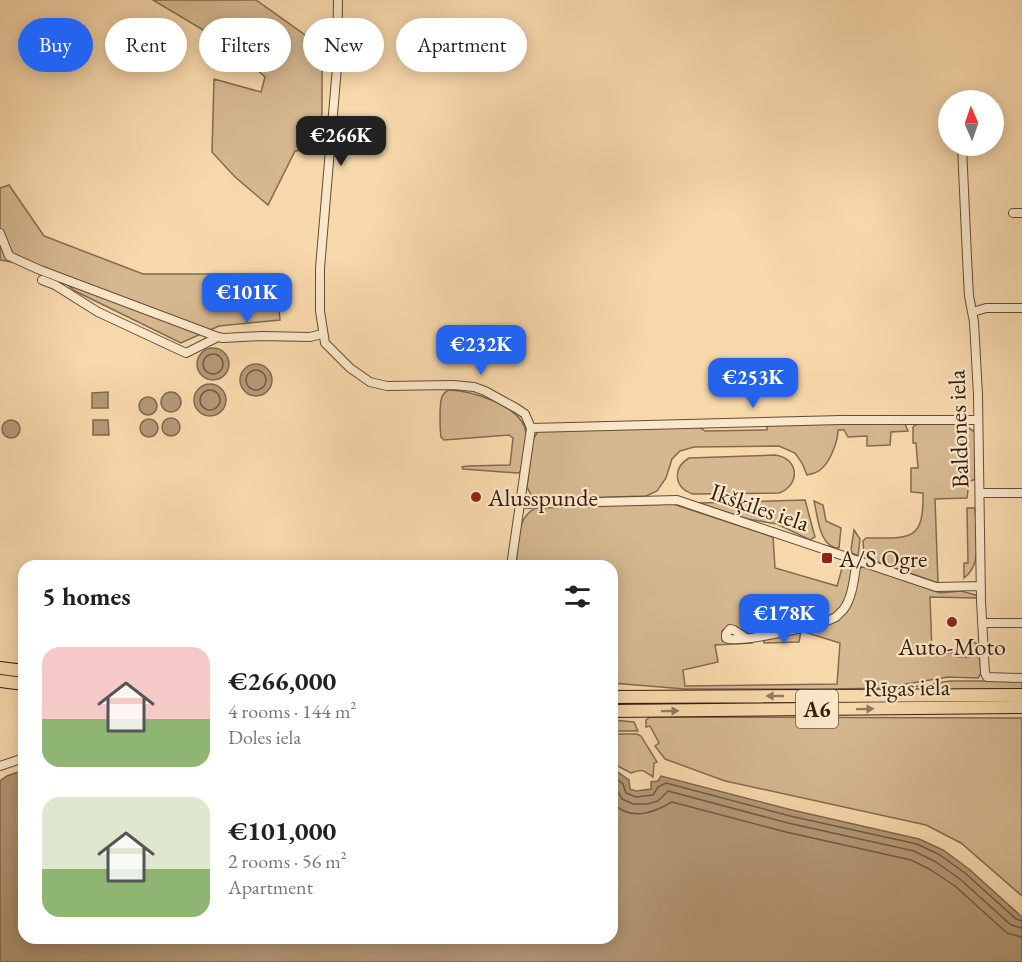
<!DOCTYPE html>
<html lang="en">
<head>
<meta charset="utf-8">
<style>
	:root { --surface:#fff; --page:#f6f6f6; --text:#222; --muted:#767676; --accent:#2563eb }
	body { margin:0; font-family:"EB Garamond",serif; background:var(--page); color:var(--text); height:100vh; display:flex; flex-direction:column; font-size:22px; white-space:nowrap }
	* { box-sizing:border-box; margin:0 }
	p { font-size:20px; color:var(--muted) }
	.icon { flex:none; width:33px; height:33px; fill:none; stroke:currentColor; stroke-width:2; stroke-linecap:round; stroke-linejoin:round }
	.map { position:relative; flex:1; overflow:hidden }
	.panel { position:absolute; left:18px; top:560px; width:600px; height:384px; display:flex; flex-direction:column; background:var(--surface); border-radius:18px; box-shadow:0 3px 15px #0003 }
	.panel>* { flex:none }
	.banner { position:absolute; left:18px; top:18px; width:600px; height:54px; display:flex; gap:12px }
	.needle { width:39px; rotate:358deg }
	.fabs { position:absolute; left:938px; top:90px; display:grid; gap:12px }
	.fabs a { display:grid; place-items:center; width:66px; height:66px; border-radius:50%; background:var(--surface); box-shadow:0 3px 15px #0003; font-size:30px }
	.price { position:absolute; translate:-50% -51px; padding:0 14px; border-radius:12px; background:var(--accent); color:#fff; font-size:20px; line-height:39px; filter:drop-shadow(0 2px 3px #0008) }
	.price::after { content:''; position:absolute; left:50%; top:36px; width:18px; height:14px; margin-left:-9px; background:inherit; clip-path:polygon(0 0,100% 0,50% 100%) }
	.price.active { background:#222; color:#fff }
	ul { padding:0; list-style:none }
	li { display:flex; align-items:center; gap:18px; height:150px; padding:0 24px }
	li span { display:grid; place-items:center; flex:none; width:168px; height:120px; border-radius:18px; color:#555 }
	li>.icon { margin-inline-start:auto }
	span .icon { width:72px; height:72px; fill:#fffc; stroke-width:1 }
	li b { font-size:26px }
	h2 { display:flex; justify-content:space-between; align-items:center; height:72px; padding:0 24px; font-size:26px }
	.chip { padding:0 21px; border-radius:27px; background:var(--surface); box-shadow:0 3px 15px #0003; font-size:21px; line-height:54px }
	.chip.active { background:var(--accent); color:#fff }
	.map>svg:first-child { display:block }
	.green { fill:#d5b890; stroke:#836a50; stroke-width:1.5 }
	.water { fill:#b49876; stroke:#80674d; stroke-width:1.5 }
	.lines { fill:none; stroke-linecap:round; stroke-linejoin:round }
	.shore { stroke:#725a42; stroke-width:1.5 }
	.minor-casing { stroke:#624c36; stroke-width:10 }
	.highway-casing { stroke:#311d0f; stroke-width:14 }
	.minor { stroke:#fae6c8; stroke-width:8 }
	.highway { stroke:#f7d8ab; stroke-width:12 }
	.oneway { fill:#947a5d }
	.poi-dot { fill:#8f2418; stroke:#fae6c8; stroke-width:2 }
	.labels { text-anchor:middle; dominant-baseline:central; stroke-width:4.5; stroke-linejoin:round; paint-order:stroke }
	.shield { fill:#fae6c8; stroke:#6d5946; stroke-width:1.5 }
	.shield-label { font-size:22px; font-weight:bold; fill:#311d0f }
	.street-label { font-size:24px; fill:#311d0f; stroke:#fae6c8 }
	.poi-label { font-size:24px; fill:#311d0f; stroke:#fae6c8; text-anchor:start }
</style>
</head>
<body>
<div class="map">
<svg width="1022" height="962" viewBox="0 0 1022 962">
	<rect width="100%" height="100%" fill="#f7d8ab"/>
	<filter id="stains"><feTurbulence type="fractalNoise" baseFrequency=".00333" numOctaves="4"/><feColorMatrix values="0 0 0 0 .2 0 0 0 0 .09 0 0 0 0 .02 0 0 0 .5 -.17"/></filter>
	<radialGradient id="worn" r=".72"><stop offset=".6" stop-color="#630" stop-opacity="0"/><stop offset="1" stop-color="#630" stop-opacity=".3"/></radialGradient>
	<path class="green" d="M153,0H256L322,47V112L318,148L295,151L268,205L235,177L212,152L214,79L261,92L265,77L230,46Z
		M9,185L44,236L143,274H215L250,309H279L280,320L219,326L181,343L75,291L47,268L0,260V188Z
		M448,390C472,390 523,406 526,433C527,445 522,459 521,471L518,473L463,469L462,467L467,466L510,465L513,438L509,435L444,440L441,437C440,429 439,404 442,397C443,393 445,393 448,390Z
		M959,422L975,432V479L969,482L967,498L935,499L938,583L864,557L863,541L866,538C910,538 924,542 923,493L911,492V468H918L916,443H913V427L919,423Z
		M826,423L905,424L908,431L891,432L890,445L867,446V436L848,437L844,430H838C838,441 830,463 820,470C817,473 811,474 807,475L802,463L795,453L779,446L694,447L680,451L672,459L666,478L657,491L646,496L542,499L531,495L527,487L533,439L539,430L698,426L705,431L767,430V425Z
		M775,455C799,458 801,485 779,493L693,494C674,488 672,468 689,458Z
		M805,500L815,537L810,540L777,524L748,519L698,503Z
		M814,501L823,505L826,521L841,528L839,548C819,548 818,517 814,501Z
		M673,504L773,537L775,568L837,586L844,561L852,564L853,569C849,586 848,603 834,615L764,634C760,634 756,635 753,634C741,632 734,621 722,631L723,641L752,640V643L715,645L718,662L683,670L685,686L837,684L840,643L801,631L799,642L764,643V640L838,618L849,605L858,570L864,566L940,593L961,591L976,595L977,598L930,597L932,652L957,653V657H970V639L979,646L981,673L978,678L948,677L882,688L837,689H685L612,683V566H516C519,544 515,516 538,507Z
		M967,508H975C976,529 984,564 964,578V563H968Z
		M854,530L860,539L858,556L852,553L851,550Z
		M950,681H1022V690L881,692Z
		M650,717L1022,718V896L961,843L926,825L725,781L665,759L655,746L659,743L650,726L646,727V720Z
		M612,720L634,722L638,731H612Z
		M612,734H637L641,736L657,762L654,763L653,777C643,771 644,768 631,773L612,763Z"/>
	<path class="water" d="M197 364a16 16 0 1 1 32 0a16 16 0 1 1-32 0Z
		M240 380a16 16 0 1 1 32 0a16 16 0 1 1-32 0Z
		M194 400a16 16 0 1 1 32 0a16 16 0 1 1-32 0Z
		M161 402a10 10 0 1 1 20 0a10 10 0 1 1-20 0Z
		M108,392V408H92V393Z
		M139 406a9 9 0 1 1 18 0a9 9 0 1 1-18 0Z
		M162 427a9 9 0 1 1 18 0a9 9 0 1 1-18 0Z
		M140 428a9 9 0 1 1 18 0a9 9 0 1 1-18 0Z
		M2 429a9 9 0 1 1 18 0a9 9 0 1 1-18 0Z
		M93,420H108L109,435H93Z
		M612,768L629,780L630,789L636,791L651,789V782L658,781L661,776L792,810L919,839L943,850L969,869L1022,917V962H0V781L7,776L24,770V938H612Z"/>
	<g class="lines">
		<path class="shore" d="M203 364a10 10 0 1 1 20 0a10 10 0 1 1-20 0Z
			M246 380a10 10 0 1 1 20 0a10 10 0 1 1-20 0Z
			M200 400a10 10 0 1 1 20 0a10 10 0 1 1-20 0Z
			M612,775L623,784L626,793L636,797L653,795L658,787L666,783L790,816L917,844L940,855L965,873L1016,919L1022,921
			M612,784L616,788L622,799L633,804H647L658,801L668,791L788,823L914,851L936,862L960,879L1011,925L1022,928
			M612,802C630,822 653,813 672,802L786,832L911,860L931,870L955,886L1007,933L1022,937"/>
		<defs>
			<path id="minor" d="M338,0L337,67L320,268V311L325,343L350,368L370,382L387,386L453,385L474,387L485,391L516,408L525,414L531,428L511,566
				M962,146L967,257L969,296L974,322L978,395L981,601L985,673L987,677L1022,678
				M1013,213H1022
				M0,233L9,256L40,270L218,337
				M42,280L55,285L98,312L186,353L218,337L223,338L262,336L310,337L322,334
				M973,312L986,308H1022
				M531,428L841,420H978
				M980,493H1022
				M521,504L677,500L936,587L981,586
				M982,623H1022
				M746,638L734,630L730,629L726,634V638C739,644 821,625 836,617C837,616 841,612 843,610C853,598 854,576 857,561
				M0,766L24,758"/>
			<path id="highway" d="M0,668L24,671
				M0,681L24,684
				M612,697L1022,695
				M612,711L1022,707"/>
		</defs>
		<use href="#minor" class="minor-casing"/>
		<use href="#highway" class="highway-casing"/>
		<use href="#minor" class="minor"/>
		<use href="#highway" class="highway"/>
	</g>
	<defs><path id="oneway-solid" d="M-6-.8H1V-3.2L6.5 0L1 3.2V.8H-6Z" transform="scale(1.5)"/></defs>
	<g class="oneway">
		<use href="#oneway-solid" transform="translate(775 696) rotate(180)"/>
		<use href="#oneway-solid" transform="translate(865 709) rotate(-1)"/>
		<use href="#oneway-solid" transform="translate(670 711) rotate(-1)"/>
	</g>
	<g class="poi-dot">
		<circle cx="476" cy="497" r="6"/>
		<rect x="821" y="552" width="12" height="12" rx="3"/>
		<circle cx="952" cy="622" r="6"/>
	</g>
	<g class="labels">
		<rect class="shield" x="796" y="690" width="42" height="38" rx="4.5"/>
		<g class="shield-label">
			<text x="817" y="709">A6</text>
		</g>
		<g class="street-label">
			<text transform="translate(958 429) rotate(-92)">Baldones iela</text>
			<text transform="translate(760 507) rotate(19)">Ikšķiles iela</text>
			<text transform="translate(907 687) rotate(-1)">Rīgas iela</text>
		</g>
		<g class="poi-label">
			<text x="488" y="497">Alusspunde</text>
			<text x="839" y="558">A/S Ogre</text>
			<text x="952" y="646" text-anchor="middle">Auto-Moto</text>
		</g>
	</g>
	<rect width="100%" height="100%" filter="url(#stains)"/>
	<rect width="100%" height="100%" fill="url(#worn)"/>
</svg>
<div class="fabs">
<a><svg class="needle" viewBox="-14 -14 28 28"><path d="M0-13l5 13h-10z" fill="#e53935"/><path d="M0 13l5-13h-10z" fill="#767676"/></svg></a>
</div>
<b class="price active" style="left:341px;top:167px">€266K</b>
<b class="price" style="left:247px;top:324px">€101K</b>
<b class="price" style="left:481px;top:376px">€232K</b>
<b class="price" style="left:753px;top:409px">€253K</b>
<b class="price" style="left:784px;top:645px">€178K</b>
<div class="banner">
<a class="chip active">Buy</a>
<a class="chip">Rent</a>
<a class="chip">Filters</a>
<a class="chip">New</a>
<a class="chip">Apartment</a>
</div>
<section class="panel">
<h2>5 homes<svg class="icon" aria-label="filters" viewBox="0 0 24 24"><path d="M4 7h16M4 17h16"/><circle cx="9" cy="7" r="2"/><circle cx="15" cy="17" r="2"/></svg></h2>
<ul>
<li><span style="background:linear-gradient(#f6c9c9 60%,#8fb573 0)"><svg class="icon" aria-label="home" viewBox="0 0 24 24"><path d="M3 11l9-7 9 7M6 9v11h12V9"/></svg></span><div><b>€266,000</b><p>4 rooms · 144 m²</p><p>Doles iela</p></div></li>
<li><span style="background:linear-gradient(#dfe7d0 60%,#8fb573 0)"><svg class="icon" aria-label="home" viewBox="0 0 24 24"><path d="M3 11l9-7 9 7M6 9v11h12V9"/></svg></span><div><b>€101,000</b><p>2 rooms · 56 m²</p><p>Apartment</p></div></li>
</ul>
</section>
</div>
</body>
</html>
